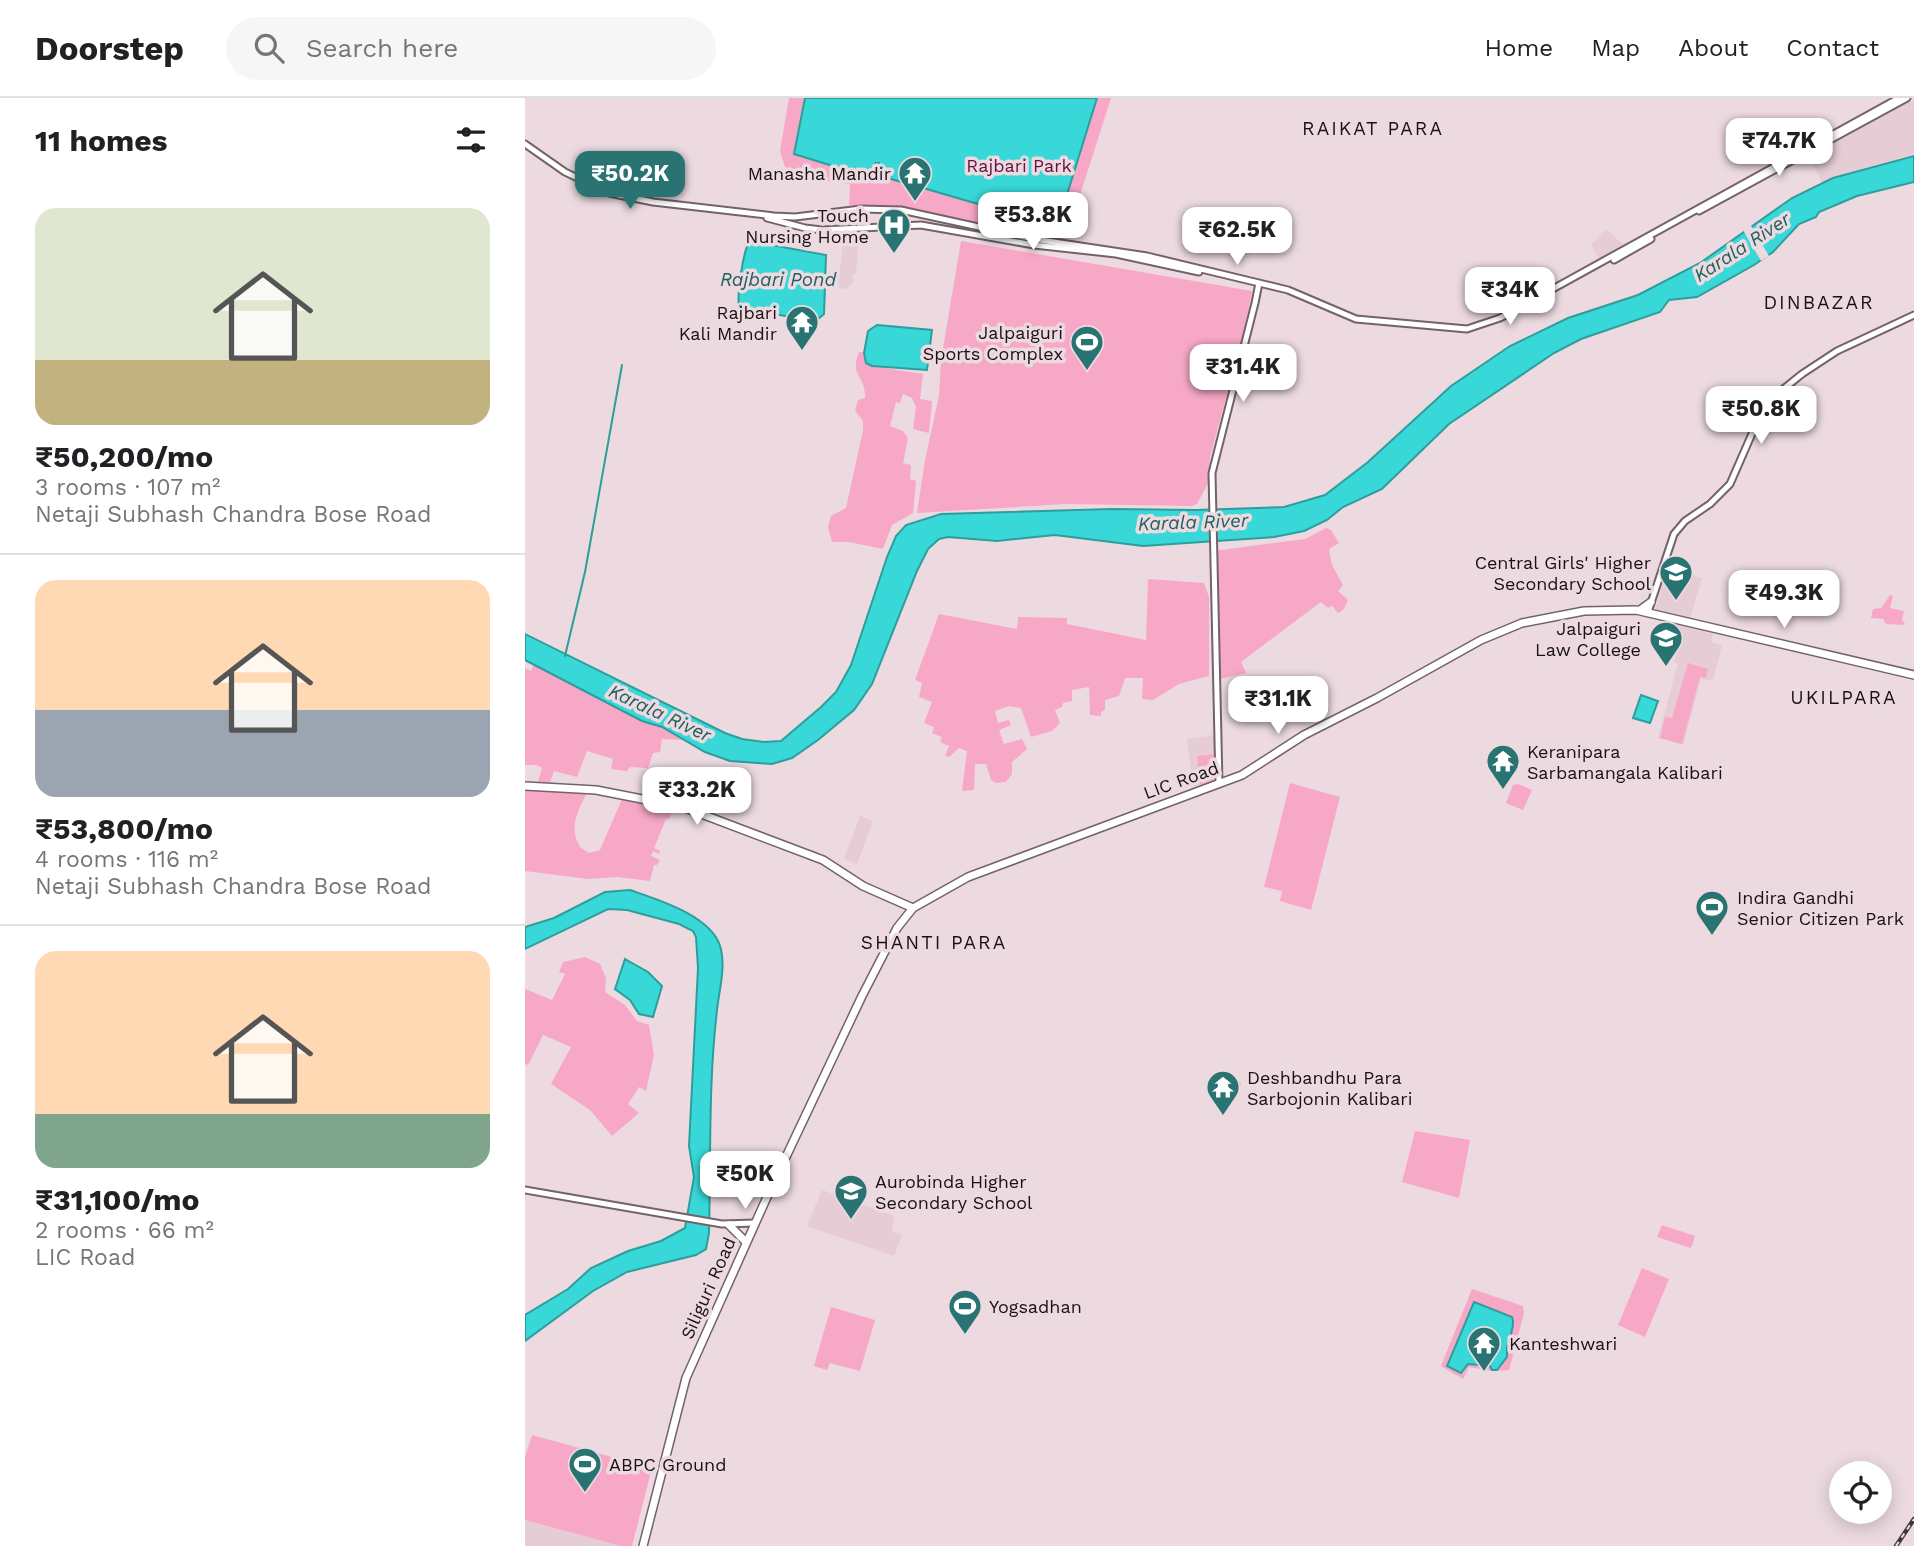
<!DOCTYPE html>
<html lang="en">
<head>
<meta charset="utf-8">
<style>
	:root { --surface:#fff; --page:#f6f6f6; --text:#202124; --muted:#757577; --line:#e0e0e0; --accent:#297373 }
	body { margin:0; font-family:"Work Sans",sans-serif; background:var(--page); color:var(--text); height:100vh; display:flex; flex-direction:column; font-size:26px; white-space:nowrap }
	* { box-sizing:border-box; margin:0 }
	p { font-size:23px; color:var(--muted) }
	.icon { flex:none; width:38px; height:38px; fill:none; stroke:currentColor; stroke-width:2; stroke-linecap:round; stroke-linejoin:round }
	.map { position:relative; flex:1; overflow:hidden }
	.side { display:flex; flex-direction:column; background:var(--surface); width:525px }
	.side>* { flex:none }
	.fabs { position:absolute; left:1304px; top:1363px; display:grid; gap:14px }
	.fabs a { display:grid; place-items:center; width:63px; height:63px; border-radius:50%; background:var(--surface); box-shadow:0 4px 18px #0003; font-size:35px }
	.price { position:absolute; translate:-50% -60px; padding:0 16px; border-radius:14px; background:#fff; color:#222; font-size:23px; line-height:46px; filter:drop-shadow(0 2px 4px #0008) }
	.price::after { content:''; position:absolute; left:50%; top:42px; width:21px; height:16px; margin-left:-10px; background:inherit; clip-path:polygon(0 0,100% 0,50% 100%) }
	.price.selected { background:var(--accent); color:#fff }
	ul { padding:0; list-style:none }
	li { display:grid; align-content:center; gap:14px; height:371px; padding:0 35px }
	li+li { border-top:2px solid var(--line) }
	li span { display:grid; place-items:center; height:217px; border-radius:21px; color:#555 }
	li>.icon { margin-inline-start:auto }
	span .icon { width:126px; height:126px; fill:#fffc; stroke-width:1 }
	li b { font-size:30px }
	h2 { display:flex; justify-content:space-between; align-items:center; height:84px; padding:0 35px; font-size:30px }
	header { display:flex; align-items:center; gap:42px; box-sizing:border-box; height:98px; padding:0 35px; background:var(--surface); border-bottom:2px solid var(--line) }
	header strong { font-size:33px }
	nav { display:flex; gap:38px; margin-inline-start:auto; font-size:24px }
	.search { width:490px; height:63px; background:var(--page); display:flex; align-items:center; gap:18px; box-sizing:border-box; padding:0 24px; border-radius:38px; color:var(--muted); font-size:26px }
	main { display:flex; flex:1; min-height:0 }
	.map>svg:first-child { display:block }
	.built { fill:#e5ccd5 }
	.green { fill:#f7a8c7 }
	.water { fill:#37d8d7; stroke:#2e9d9c; stroke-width:2 }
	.pier { fill:#ecdae0 }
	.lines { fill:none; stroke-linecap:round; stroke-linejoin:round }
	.stream { stroke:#2e9d9c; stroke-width:2 }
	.minor-casing { stroke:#736369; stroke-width:9 }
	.major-casing { stroke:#736369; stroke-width:10 }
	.minor { stroke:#fff; stroke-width:5 }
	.major { stroke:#fff; stroke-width:7 }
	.rail-casing { stroke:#3f3739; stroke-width:4.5 }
	.rail { stroke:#ecdae0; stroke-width:2; stroke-dasharray:5; stroke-linecap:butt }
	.labels { text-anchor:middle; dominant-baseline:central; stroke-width:7; stroke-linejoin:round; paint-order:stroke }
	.park-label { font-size:18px; fill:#67113e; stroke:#ecdae0 }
	.poi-label { font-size:18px; fill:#181214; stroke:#ecdae0; text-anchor:start }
	.street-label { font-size:18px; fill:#181214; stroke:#ecdae0 }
	.neighbourhood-label { font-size:19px; letter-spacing:2px; fill:#181214; stroke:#ecdae0 }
	.water-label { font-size:19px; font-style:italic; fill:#215f5f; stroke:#ecdae0 }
</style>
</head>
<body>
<header>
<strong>Doorstep</strong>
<div class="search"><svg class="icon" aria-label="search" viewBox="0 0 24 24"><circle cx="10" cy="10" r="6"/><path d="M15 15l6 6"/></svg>Search here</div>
<nav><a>Home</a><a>Map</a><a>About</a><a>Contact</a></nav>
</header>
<main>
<section class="side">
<h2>11 homes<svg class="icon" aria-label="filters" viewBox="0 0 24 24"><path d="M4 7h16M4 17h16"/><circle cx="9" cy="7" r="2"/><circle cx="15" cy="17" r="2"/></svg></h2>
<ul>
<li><span style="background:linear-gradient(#dfe7d0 70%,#c2b280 0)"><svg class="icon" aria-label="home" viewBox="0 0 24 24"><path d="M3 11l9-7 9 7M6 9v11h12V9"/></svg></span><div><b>₹50,200/mo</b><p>3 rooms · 107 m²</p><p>Netaji Subhash Chandra Bose Road</p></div></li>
<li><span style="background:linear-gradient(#ffd9b3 60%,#9aa5b1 0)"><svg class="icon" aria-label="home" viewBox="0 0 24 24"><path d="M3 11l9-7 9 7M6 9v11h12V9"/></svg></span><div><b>₹53,800/mo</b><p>4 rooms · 116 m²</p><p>Netaji Subhash Chandra Bose Road</p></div></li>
<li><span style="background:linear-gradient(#ffd9b3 75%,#7fa58c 0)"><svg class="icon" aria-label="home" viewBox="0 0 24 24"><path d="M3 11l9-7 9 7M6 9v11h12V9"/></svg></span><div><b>₹31,100/mo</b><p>2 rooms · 66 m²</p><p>LIC Road</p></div></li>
</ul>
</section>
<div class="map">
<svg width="1389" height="1448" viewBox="0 0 1389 1448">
	<rect width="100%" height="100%" fill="#ecdae0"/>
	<path class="built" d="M1389,2V56L1308,79L1297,85L1285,58Z
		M1082,131L1099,148L1075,162L1066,147Z
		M325,135H334L331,176H328V185L320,191H313L318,144Z
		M1142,470L1177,480L1164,523L1130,513Z
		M1144,524L1188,536L1186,544L1197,547L1188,583L1176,581L1158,647L1133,640L1153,565L1149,564L1151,555L1137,551Z
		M690,637V678L687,684L668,690L662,641Z
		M335,718L348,723L332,766L319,761Z
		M297,1092L369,1118L367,1134L377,1137L369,1158L282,1128Z
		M0,1422L96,1448H0Z"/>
	<path class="green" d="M264,0H586L542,138L539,142L458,129L377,109L324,107L325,86L305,84L260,69L255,53Z
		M436,143L727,193L719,233L685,359L683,385L672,406L667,408L541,406L392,415L400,362L414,298L416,262Z
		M334,254H339L340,264L346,268L398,276L395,301L407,303L404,335L388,331L391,309L387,300L378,296L375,305L371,304L365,328L378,333L383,340L378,365L386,367L385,381L391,383L388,415L367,427L358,451L324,444H307L303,429L306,418L321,410L338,332V323L330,313L333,302L340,300C341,277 324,278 334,254Z
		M801,430L806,432L814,445L804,451L807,467L818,487L813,493L823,502L819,511L813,515L807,508L803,510L796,504L716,564L721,575L694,581L689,453L780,441Z
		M623,481L679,485L684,499V578L654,586L628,602L617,601L618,580H600L594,598L580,602V612L576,614V618L565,617L564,589L547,592V603L538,605L537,609L530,612L535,625L527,633L506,639L496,610L484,608L470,613L473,625L484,622L486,627L474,632L479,646L497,641L502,651L487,664V676L481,684L471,685L466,682L461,666H450L449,692L437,693L442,653L434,650L424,659L420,658L424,648L415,644L417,639L407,635L409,629L399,625L407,604L394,599L397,585L390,582L414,516L492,531L493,519L542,520V526L621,542Z
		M1365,497L1368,498L1365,510L1379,513L1377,522L1380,525L1378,527L1361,526L1358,521L1346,520L1348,511L1356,510Z
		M1163,565L1183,571L1181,580L1175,579L1157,646L1135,640L1140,619L1147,620Z
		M9,566L117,623L137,629L157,642L137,641L135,654L128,655L123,670L105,669L102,673L86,671L88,661L62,653L52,679L29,673L25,685L13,684L17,670L12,667H0V570L6,573Z
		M690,656V678L687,684L675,687L672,658Z
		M765,685L815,699L786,812L755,803L757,793L739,789Z
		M993,686L1007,692L998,712L981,705L988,687Z
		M0,691L62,694C53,713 43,730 55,749L64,755L75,752L97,701L148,713L144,721H141L129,750L135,753L134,756L128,753L126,758L135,762L132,767H129L125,783L92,779L63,781L0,773Z
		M60,859L75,866L81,880L80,894L100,907L112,923L124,927L129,957L121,993L114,989L103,1006L114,1015L87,1038L65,1012L26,986L46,949L18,937L3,967L0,966V891L27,902L40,876L34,874L38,864Z
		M697,980L716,984L715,988L708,986L702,1009L689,1006L695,981Z
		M890,1033L945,1042L934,1100L877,1084Z
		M1137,1127L1170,1138L1166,1150L1132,1139Z
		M1117,1170L1144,1181L1120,1239L1093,1227Z
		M947,1191L998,1208L999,1215L984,1272L967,1273L944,1269L938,1281L916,1268Z
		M306,1209L350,1222L335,1273L305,1265L302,1272L289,1268Z
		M7,1337L127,1370L107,1448H96L0,1422V1359Z"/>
	<path class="water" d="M280,0H572L532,129L398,90L400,76L392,75L389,88L353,77L354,65H350L348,76L311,69L269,56Z
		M1389,58V84L1332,98L1294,114L1291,119L1274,126L1248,154L1229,167L1172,199L1144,202L1135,214L1056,241L1029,255L924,326L857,391L818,409L802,422L779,433L749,439L618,448L530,437L472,443L423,439L414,441L403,451L392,473L347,586L329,612L293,642L267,660L247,666L205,663L180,654L137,629L117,623L0,562V536L200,635L217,641L239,644L256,643L296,609L311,594L326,567L362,459L371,438L381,427L416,416L587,411L671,412L759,409L800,397L843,364L926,288L985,248L1043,220L1113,197L1175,165L1267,100L1308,80Z
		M225,143L301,157L299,216L292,222C278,220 221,214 214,208C212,197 218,151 225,143Z
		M352,227L407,232L402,272L347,268L341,265L339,255L343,233Z
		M1116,597L1133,603L1125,625L1108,620Z
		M105,792C131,801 177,815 192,841C202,858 196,886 193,904C183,981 186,1058 184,1135L181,1151L171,1157L102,1174L68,1193L0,1243V1217L43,1191L66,1170L103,1153L136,1143L160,1130L169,1079L164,1048L173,870L171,839L168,833L154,826L102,812L83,811L0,851V829L29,820L80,794Z
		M100,861L123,874L137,888L128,919L114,916L105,902L90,891Z
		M949,1204L987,1219C991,1229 983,1236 986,1246L982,1248V1259L972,1272H967L965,1268L943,1266L936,1275L922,1268Z"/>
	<path class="pier" d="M1225,126L1244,158L1236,163L1218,132Z"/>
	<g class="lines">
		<path class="stream" d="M40,558L60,474L97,267"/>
		<defs>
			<path id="minor" d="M0,46L40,74L84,95L128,104L249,118L270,119L336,111L376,112L509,141L622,158L734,185L763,192L831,221L942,231L975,220L1374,0
				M1174,113L1382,0
				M242,120L280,130L297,132L396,127L509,147L591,156L674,174
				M1089,162L1126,141
				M1123,514L1149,436L1160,423L1185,406L1205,386L1233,322L1246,301L1277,276L1312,253L1389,217
				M694,686L687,375L730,205L734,185
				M0,1092L197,1126L230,1125"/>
			<path id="major" d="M1115,512L1126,504
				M0,688L71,692L158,709L298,762L338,788L388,810
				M204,1127L221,1144
				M118,1448L161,1280L242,1099L337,898L372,830L388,810L443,779L717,677L779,637L852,600L956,542L997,525L1059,513L1111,512L1389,577"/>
		</defs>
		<use href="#minor" class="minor-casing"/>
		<use href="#major" class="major-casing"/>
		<use href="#minor" class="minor"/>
		<use href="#major" class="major"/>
		<defs>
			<path id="rail" d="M1371,1448L1389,1421"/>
		</defs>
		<use href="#rail" class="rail-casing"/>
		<use href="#rail" class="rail"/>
	</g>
	<defs>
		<symbol id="temple-pin" viewBox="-11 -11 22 30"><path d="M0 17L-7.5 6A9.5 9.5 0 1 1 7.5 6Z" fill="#297373" stroke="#ecdae0"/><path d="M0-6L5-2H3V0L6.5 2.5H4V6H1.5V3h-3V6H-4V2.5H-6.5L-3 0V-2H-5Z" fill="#fff"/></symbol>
		<symbol id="hospital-pin" viewBox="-11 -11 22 30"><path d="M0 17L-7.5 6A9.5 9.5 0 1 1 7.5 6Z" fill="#297373" stroke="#ecdae0"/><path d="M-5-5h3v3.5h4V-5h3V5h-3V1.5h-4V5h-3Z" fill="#fff"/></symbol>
		<symbol id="stadium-pin" viewBox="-11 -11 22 30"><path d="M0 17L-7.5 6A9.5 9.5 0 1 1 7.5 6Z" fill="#297373" stroke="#ecdae0"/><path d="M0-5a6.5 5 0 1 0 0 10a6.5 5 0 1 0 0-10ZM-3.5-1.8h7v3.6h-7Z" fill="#fff"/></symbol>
		<symbol id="school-pin" viewBox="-11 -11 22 30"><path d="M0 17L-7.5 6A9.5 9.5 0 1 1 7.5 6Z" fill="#297373" stroke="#ecdae0"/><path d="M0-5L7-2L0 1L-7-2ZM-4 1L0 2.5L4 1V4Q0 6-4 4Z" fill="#fff"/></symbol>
		<symbol id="university-pin" viewBox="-11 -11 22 30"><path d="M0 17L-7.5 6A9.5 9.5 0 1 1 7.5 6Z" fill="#297373" stroke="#ecdae0"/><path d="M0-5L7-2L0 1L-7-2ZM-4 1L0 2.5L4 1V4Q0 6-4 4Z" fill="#fff"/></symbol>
	</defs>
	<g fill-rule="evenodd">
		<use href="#temple-pin" x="371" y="56" width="38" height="52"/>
		<use href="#hospital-pin" x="350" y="108" width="38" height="52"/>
		<use href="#temple-pin" x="258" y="205" width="38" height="52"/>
		<use href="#stadium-pin" x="543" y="225" width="38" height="52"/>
		<use href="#school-pin" x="1132" y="455" width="38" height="52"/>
		<use href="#university-pin" x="1122" y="521" width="38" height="52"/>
		<use href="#temple-pin" x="959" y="644" width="38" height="52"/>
		<use href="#stadium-pin" x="1168" y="790" width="38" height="52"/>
		<use href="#temple-pin" x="679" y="970" width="38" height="52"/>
		<use href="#school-pin" x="307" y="1074" width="38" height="52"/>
		<use href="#stadium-pin" x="421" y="1189" width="38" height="52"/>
		<use href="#temple-pin" x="940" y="1226" width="38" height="52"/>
		<use href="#stadium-pin" x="41" y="1347" width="38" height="52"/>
	</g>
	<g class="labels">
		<g class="park-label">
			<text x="494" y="67">Rajbari Park</text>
		</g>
		<g class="poi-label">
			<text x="366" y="75" text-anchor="end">Manasha Mandir</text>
			<text x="344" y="117" text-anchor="end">Touch<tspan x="344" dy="21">Nursing Home</tspan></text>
			<text x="252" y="214" text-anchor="end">Rajbari<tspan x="252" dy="21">Kali Mandir</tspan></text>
			<text x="538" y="234" text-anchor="end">Jalpaiguri<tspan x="538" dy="21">Sports Complex</tspan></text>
			<text x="1126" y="464" text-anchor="end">Central Girls' Higher<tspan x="1126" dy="21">Secondary School</tspan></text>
			<text x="1116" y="530" text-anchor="end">Jalpaiguri<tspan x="1116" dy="21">Law College</tspan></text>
			<text x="1002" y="653">Keranipara<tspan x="1002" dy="21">Sarbamangala Kalibari</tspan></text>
			<text x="1212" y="799">Indira Gandhi<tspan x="1212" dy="21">Senior Citizen Park</tspan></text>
			<text x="722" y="979">Deshbandhu Para<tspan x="722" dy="21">Sarbojonin Kalibari</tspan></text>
			<text x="350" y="1083">Aurobinda Higher<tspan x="350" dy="21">Secondary School</tspan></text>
			<text x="464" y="1208">Yogsadhan</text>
			<text x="984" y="1245">Kanteshwari</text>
			<text x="84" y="1366">ABPC Ground</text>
		</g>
		<g class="street-label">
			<text transform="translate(656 682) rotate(-20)">LIC Road</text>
			<text transform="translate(183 1190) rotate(-66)">Siliguri Road</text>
		</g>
		<g class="neighbourhood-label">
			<text x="848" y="30">RAIKAT PARA</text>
			<text x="1294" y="204">DINBAZAR</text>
			<text x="1319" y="599">UKILPARA</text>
			<text x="409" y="844">SHANTI PARA</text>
		</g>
		<g class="water-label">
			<text transform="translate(1217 149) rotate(-33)">Karala River</text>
			<text x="253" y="181">Rajbari Pond</text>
			<text transform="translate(668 424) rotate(-2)">Karala River</text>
			<text transform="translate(135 615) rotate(25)">Karala River</text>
		</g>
	</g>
</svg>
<div class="fabs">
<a><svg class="icon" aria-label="locate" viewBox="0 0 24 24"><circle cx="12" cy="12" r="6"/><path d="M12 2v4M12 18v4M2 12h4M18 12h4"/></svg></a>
</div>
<b class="price" style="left:1254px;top:80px">₹74.7K</b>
<b class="price selected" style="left:105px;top:113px">₹50.2K</b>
<b class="price" style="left:508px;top:154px">₹53.8K</b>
<b class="price" style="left:712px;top:169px">₹62.5K</b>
<b class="price" style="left:985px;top:229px">₹34K</b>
<b class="price" style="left:718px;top:306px">₹31.4K</b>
<b class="price" style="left:1236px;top:348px">₹50.8K</b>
<b class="price" style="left:1259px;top:532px">₹49.3K</b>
<b class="price" style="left:753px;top:638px">₹31.1K</b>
<b class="price" style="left:172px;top:729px">₹33.2K</b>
<b class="price" style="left:220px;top:1113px">₹50K</b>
</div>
</main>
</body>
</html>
